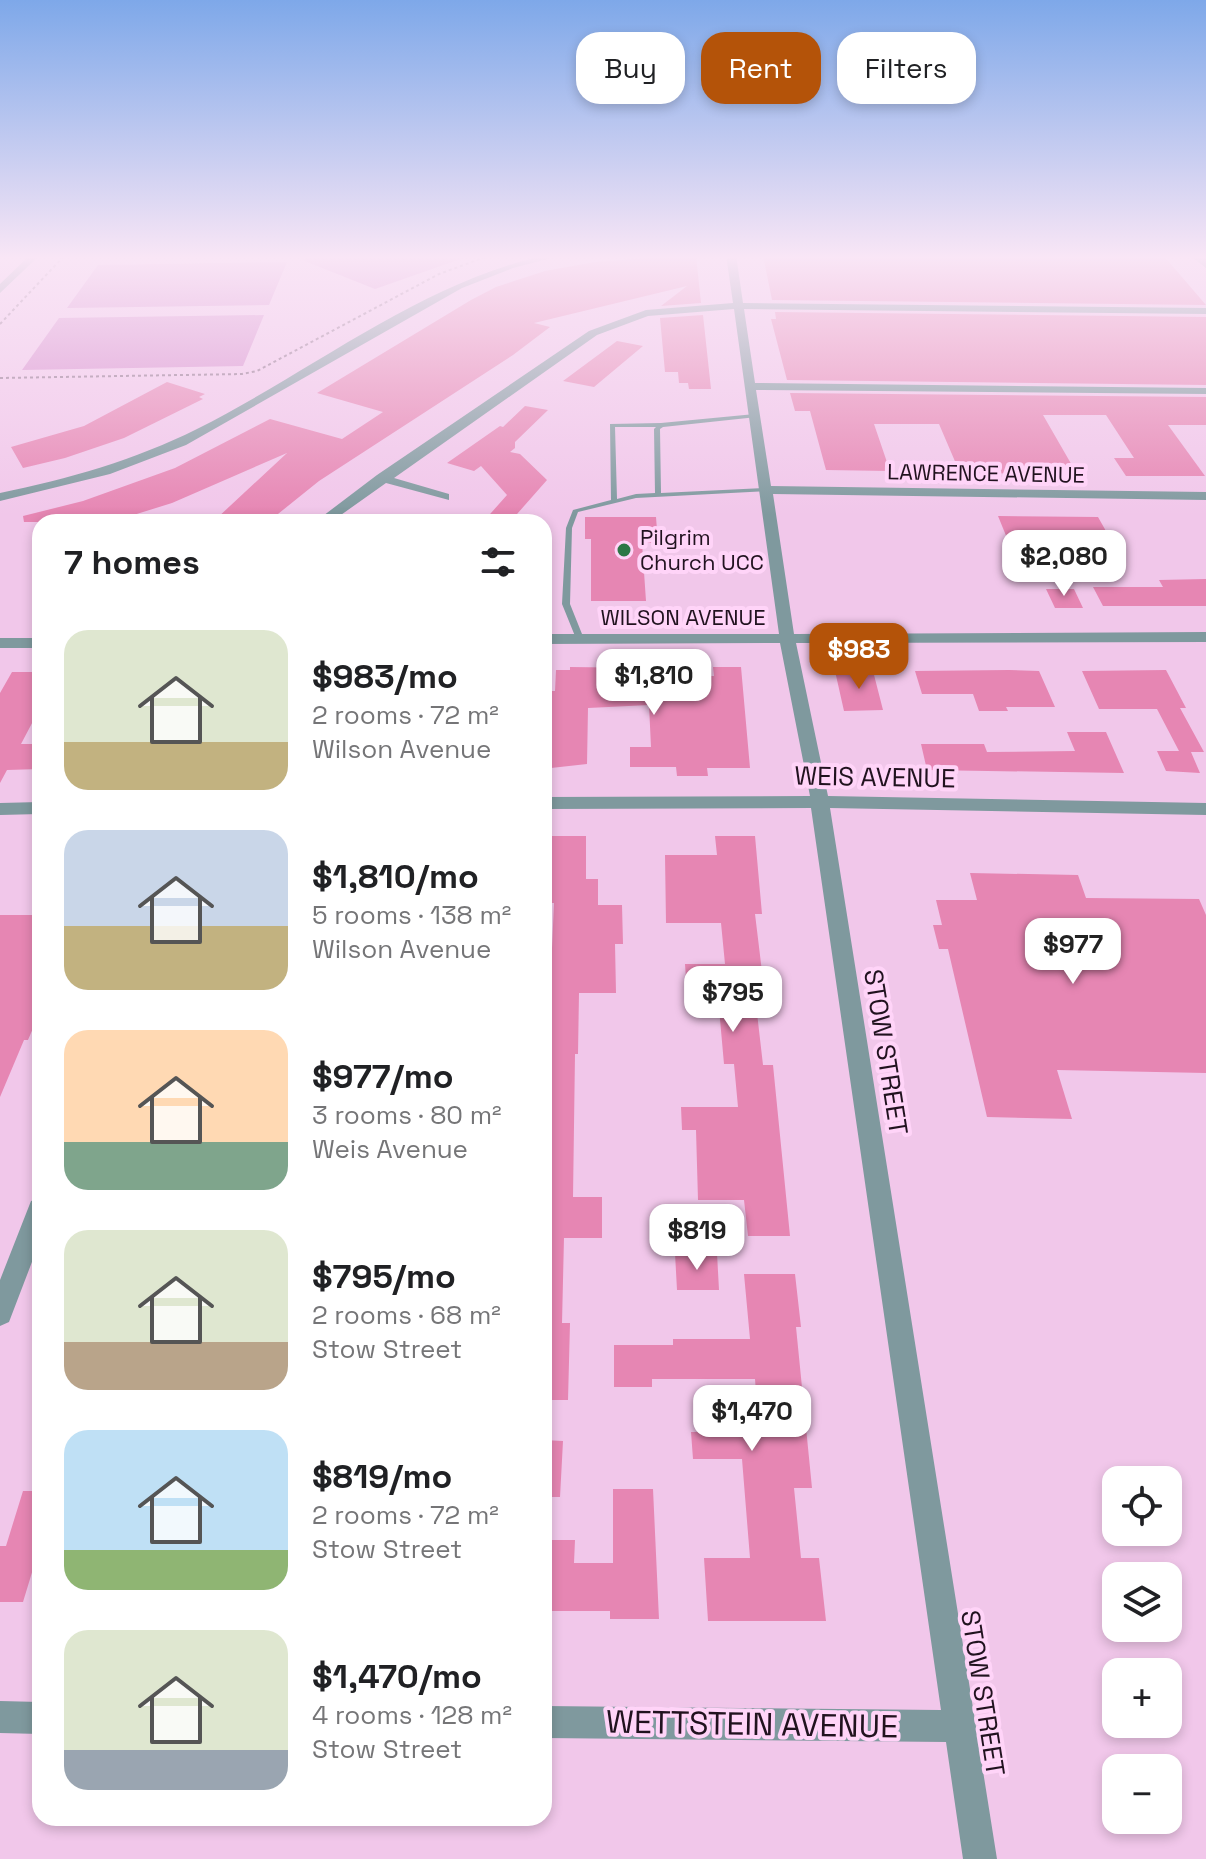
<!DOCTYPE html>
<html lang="en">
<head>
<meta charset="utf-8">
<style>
	:root { --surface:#fff; --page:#f2f2f2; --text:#202124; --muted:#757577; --accent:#b45309 }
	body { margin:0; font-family:"Space Grotesk",sans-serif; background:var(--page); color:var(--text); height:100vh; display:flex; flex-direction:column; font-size:30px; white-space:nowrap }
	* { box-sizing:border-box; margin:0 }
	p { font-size:26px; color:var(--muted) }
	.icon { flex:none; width:44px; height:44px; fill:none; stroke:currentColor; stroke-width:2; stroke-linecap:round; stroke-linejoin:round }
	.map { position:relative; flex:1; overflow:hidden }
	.panel { position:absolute; left:32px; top:514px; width:520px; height:1312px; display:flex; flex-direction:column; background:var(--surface); border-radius:24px; box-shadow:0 4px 12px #0003 }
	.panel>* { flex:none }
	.guide { position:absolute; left:576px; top:32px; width:510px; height:72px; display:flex; gap:16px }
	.tools { position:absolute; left:1102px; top:1466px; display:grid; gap:16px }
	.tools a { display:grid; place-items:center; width:80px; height:80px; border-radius:16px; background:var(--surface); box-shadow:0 4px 12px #0003; font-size:40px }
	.price { position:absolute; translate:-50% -68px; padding:0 18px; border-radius:16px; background:#fff; color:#222; font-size:26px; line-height:52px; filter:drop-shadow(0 2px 4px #0008) }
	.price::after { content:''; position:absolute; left:50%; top:48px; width:24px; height:18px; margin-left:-12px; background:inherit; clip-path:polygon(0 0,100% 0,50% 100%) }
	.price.on { background:var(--accent); color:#fff }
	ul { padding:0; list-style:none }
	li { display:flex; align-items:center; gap:24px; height:200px; padding:0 32px }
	li span { display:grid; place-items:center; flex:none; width:224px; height:160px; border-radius:24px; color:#555 }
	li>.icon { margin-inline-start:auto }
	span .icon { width:96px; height:96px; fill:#fffc; stroke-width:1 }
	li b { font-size:34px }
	h2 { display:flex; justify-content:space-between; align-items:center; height:96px; padding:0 32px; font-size:34px }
	.chip { padding:0 28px; border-radius:24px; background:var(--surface); box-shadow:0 4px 12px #0003; font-size:28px; line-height:72px }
	.chip.on { background:var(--accent); color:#fff }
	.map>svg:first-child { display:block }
	.green { fill:#d589cb }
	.building { fill:#e686b3 }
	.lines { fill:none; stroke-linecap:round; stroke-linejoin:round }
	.path { stroke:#8a6e86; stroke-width:2; stroke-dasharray:3 3; stroke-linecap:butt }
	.service { fill:#7f999e; fill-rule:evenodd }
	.minor { fill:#7f999e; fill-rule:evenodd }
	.tertiary { fill:#7f999e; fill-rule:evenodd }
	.poi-dot { fill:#2d7746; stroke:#ffd4f8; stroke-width:3 }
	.labels { text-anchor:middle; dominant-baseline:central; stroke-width:8; stroke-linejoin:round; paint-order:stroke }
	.far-street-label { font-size:22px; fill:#21121f; stroke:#ffd4f8 }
	.far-poi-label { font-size:22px; fill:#21121f; stroke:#ffd4f8; text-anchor:start }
	.street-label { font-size:26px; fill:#21121f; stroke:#ffd4f8 }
	.near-street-label { font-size:32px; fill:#21121f; stroke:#ffd4f8 }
</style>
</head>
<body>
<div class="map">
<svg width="1206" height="1859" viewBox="0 0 1206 1859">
	<rect width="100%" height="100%" fill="#f1c7ea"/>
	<path class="green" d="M320,255H472L375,289L302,260Z
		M287,262L269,305L67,308L98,265Z
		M264,315L243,366L22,370L59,318Z"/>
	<path class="building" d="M763,255H1163L1206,305L772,300Z
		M672,256H696L701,303L661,306L687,286L534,323L550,327L513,355L319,481L268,522L216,519L287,453L172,503L111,522H24L23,516L83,501L175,468L270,419L342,439L383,412L317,393L471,300L496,287L545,271L595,262Z
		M775,312L1206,317V385L787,380L771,319H776Z
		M703,315L711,389H689L688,383H679L678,372H665L660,318Z
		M617,341L643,346L594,387L563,381Z
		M167,382L205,394L199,397L203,399L124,438L65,458L23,468L11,447L84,426Z
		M790,393L1206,397V425H1168L1205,476H1126L1114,458H1134L1106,415H1043L1077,474L960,473L939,424H874L890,471L826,470L810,411H795Z
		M525,406L548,410L515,442V448L510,452L520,454L547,480L510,522H483L507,495L481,466L474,471L447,463L500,426L503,427Z
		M998,516L1098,517L1115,547H1050L1045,538H1007Z
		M585,517H656L658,543H642L646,601H591V539H585Z
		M1206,579V606H1103L1093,587H1163L1159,580Z
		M1046,589H1074L1083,608H1055Z
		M570,667L649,668V676H714L713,667H741L750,768H707L708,776H677L676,767H630V747H651L649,705L588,708L587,764L551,768L552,735H544V691H555L556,670H570Z
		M1009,670L1039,671L1055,707H1006L1008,711H979L973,694H922L915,671Z
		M1166,670L1186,708H1180L1204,752H1183H1191L1200,773L1166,771L1157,751H1179L1157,709H1099L1082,671Z
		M835,671H873L883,710L844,711Z
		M12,672H40V708L21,744H40V769L7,770L0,783V693Z
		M1067,732H1106L1124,773L927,770L921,744H984L987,752L1075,751Z
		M551,836H586V879H598V905H622L623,944H615L616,993H579L578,1054H575L573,1197H602V1238H564L562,1323H570L568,1400H544V975L545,948H552L554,903H549Z
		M715,836H755L762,914H755L767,1013H757L763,1065H773L790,1236H748L744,1200H698L696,1130H682L681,1107H738L734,1064H724L719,1008H688L685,964H725L721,923H666L665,855H717Z
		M970,873L1078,875L1086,898L1199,899L1206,915V1073L1057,1070L1072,1119L987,1117L948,949H939L933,925H942L936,900H977Z
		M0,915H40V1012L28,1040H24L0,1097Z
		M675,1253H717L719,1290H677Z
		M744,1274H795L801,1327H796L812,1488H794L801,1558H819L826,1621H708L704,1558H750L742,1459H693L691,1432H759L755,1379H652V1387H614V1345H673V1339H750Z
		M544,1440L563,1441L560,1497H544Z
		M613,1489H653L659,1619H610V1611H544V1540H575L574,1563H613Z
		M23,1491H40V1546L23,1602H0V1546H6Z"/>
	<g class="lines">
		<path class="path" d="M0,324L65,255
			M0,378L242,374L257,371L439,274L491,255"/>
		<path class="service" d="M755,414L758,416L757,417L663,427L660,429L661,493L766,488L769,490L768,491L636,498L578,512L572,528L570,604L584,639L580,641H577L562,604L566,528L573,510L611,500L610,424L661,423ZM615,427H656L654,429L655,493L636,494L617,499Z"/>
		<path class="minor" d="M30,255H40L0,293V284Z
			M726,255H736L743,303L1206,308V314L744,309L755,383L1206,388V394L756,390L771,486L1206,492V500L773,494L794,634L1206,632V642L796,643L828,796L1206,803V815L830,808L997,1859H963L946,1742L544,1738V1706L941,1710L811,808L544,809V797L810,796L780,643L544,644V634H779L734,309L648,316L597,335L394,478L449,494V500L386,483L331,522H315L377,475L589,331L646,310L733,303Z
			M1189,255H1199L1206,260V268Z
			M0,638H40V648H0Z
			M40,802V814L0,815V803Z
			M40,1198V1241L9,1322L0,1326V1280L31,1201Z
			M0,1701L40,1702V1734L0,1733Z"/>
		<path class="tertiary" d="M546,255H563L513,268L462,288L186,445L110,474L0,501V493C68,479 135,460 197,429C313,371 418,284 546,255Z"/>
	</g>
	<linearGradient id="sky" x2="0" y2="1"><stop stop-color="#7ea8e9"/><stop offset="0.5" stop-color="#f9e6f6"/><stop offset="1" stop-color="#f9e6f6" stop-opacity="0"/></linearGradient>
	<rect width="1206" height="515" fill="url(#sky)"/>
	<circle class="poi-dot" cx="624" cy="550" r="8"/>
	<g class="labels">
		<g class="far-street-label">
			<text transform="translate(986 473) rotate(1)">LAWRENCE AVENUE</text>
			<text x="683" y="617">WILSON AVENUE</text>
		</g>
		<g class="far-poi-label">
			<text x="640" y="537">Pilgrim<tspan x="640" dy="25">Church UCC</tspan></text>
		</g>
		<g class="street-label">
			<text transform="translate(875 777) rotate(1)">WEIS AVENUE</text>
			<text transform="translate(886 1052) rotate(81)">STOW STREET</text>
			<text transform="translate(983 1693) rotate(81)">STOW STREET</text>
		</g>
		<g class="near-street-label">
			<text transform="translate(752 1724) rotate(1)">WETTSTEIN AVENUE</text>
		</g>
	</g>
</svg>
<div class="tools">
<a><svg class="icon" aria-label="locate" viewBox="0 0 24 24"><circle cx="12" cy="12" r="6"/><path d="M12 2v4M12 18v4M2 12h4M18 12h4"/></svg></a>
<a><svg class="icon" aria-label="layers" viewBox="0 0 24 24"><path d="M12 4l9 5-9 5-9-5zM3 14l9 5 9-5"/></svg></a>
<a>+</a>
<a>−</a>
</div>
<b class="price" style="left:1064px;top:598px">$2,080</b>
<b class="price on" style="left:859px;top:691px">$983</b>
<b class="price" style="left:654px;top:717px">$1,810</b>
<b class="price" style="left:1073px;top:986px">$977</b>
<b class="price" style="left:733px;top:1034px">$795</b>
<b class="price" style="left:697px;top:1272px">$819</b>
<b class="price" style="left:752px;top:1453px">$1,470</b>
<div class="guide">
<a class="chip">Buy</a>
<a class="chip on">Rent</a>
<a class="chip">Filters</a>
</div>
<section class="panel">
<h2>7 homes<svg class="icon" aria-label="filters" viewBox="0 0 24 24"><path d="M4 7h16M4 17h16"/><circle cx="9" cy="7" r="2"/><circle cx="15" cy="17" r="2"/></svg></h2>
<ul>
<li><span style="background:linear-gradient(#dfe7d0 70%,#c2b280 0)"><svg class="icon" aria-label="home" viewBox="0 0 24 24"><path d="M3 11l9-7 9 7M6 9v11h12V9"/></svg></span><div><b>$983/mo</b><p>2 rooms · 72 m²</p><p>Wilson Avenue</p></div></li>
<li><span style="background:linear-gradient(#c9d6e8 60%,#c2b280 0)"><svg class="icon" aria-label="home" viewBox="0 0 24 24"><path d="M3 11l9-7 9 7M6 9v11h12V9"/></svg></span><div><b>$1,810/mo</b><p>5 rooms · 138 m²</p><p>Wilson Avenue</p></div></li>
<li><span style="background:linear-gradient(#ffd9b3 70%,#7fa58c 0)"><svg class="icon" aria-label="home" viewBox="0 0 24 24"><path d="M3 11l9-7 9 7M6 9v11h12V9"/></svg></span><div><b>$977/mo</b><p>3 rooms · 80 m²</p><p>Weis Avenue</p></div></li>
<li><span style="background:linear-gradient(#dfe7d0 70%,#b9a48a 0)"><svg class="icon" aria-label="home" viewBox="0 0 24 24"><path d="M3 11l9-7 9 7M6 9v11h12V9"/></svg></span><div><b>$795/mo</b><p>2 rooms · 68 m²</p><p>Stow Street</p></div></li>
<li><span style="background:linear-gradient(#bfe0f5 75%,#8fb573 0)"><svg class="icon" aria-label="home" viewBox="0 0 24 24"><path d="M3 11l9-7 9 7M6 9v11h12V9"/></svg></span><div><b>$819/mo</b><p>2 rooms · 72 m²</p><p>Stow Street</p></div></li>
<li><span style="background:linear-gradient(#dfe7d0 75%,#9aa5b1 0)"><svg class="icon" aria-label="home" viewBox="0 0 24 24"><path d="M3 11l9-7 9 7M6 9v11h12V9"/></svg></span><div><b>$1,470/mo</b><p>4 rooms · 128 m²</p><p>Stow Street</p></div></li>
</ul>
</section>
</div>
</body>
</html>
